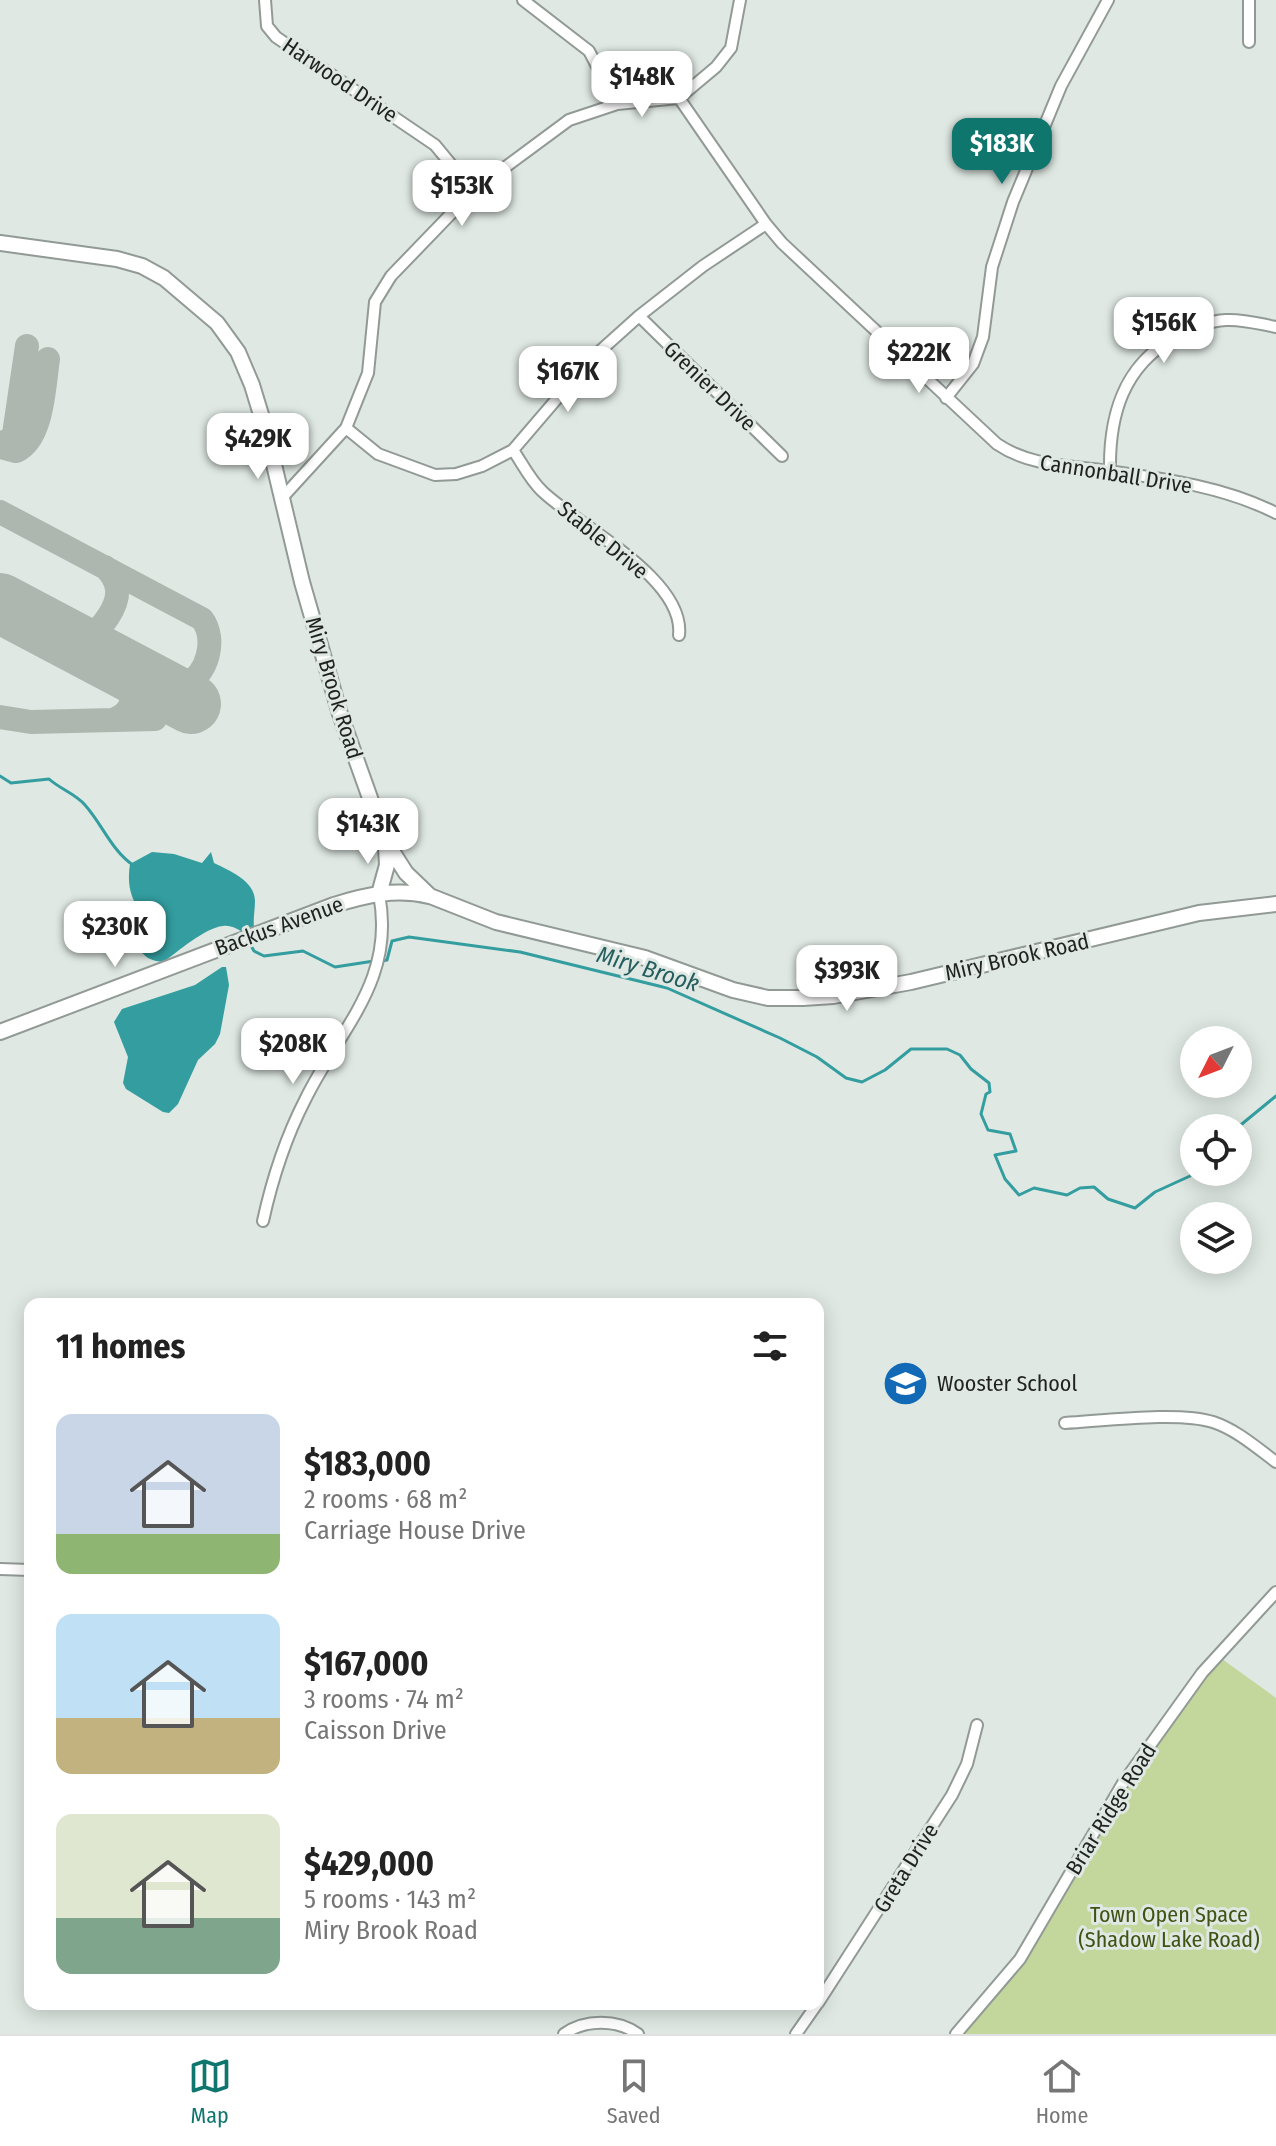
<!DOCTYPE html>
<html lang="en">
<head>
<meta charset="utf-8">
<style>
	:root { --surface:#fff; --page:#f2f2f2; --text:#222; --muted:#767676; --line:#e0e0e0; --accent:#0f766e }
	body { margin:0; font-family:"Fira Sans Condensed",sans-serif; background:var(--page); color:var(--text); height:100vh; display:flex; flex-direction:column; font-size:30px; white-space:nowrap }
	* { box-sizing:border-box; margin:0 }
	p { font-size:26px; color:var(--muted) }
	.icon { flex:none; width:44px; height:44px; fill:none; stroke:currentColor; stroke-width:2; stroke-linecap:round; stroke-linejoin:round }
	.map { position:relative; flex:1; overflow:hidden }
	.sheet { position:absolute; left:24px; top:1298px; width:800px; height:712px; display:flex; flex-direction:column; background:var(--surface); border-radius:16px; box-shadow:0 4px 20px #0003 }
	.sheet>* { flex:none }
	.needle { width:52px; rotate:228deg }
	.buttons { position:absolute; left:1180px; top:1026px; display:grid; gap:16px }
	.buttons a { display:grid; place-items:center; width:72px; height:72px; border-radius:50%; background:var(--surface); box-shadow:0 4px 20px #0003; font-size:40px }
	.price { position:absolute; translate:-50% -68px; padding:0 18px; border-radius:16px; background:#fff; color:#222; font-size:26px; line-height:52px; filter:drop-shadow(0 2px 4px #0008) }
	.price::after { content:''; position:absolute; left:50%; top:48px; width:24px; height:18px; margin-left:-12px; background:inherit; clip-path:polygon(0 0,100% 0,50% 100%) }
	.price.active { background:var(--accent); color:#fff }
	ul { padding:0; list-style:none }
	li { display:flex; align-items:center; gap:24px; height:200px; padding:0 32px }
	li span { display:grid; place-items:center; flex:none; width:224px; height:160px; border-radius:16px; color:#555 }
	li>.icon { margin-inline-start:auto }
	span .icon { width:96px; height:96px; fill:#fffc; stroke-width:1 }
	li b { font-size:34px }
	h2 { display:flex; justify-content:space-between; align-items:center; height:96px; padding:0 32px; font-size:34px }
	.menu { display:flex; justify-content:space-around; align-items:center; height:112px; border-top:2px solid var(--line); background:var(--surface); font-size:22px; color:var(--muted) }
	.menu a { display:grid; justify-items:center; gap:4px }
	.menu .active { color:var(--accent) }
	.map>svg:first-child { display:block }
	.green { fill:#c3d69c }
	.water { fill:#339d9f }
	.lines { fill:none; stroke-linecap:round; stroke-linejoin:round }
	.stream { stroke:#339d9f; stroke-width:3 }
	.taxiway { stroke:#aeb6b0; stroke-width:24 }
	.runway { stroke:#aeb6b0; stroke-width:60 }
	.street-casing { stroke:#929a95; stroke-width:14 }
	.secondary-casing { stroke:#929a95; stroke-width:18 }
	.street { stroke:#fff; stroke-width:10 }
	.secondary { stroke:#fff; stroke-width:14 }
	.labels { text-anchor:middle; dominant-baseline:central; stroke-width:6; stroke-linejoin:round; paint-order:stroke }
	.street-label { font-size:22px; fill:#1f2220; stroke:#dfe8e2 }
	.poi-label { font-size:22px; fill:#1f2220; stroke:#dfe8e2; text-anchor:start }
	.park-label { font-size:22px; fill:#425213; stroke:#dfe8e2 }
	.water-label { font-size:24px; font-style:italic; fill:#255e5f; stroke:#dfe8e2 }
</style>
</head>
<body>
<div class="map">
<svg width="1276" height="2034" viewBox="0 0 1276 2034">
	<rect width="100%" height="100%" fill="#dfe8e2"/>
	<path class="green" d="M1222,1659L1276,1698V2034H962L1023,1963L1125,1789L1205,1678Z"/>
	<path class="water" d="M152,852L174,854L202,863L211,852L214,863C230,871 255,881 255,901C255,910 253,918 254,927L241,931C235,928 230,925 223,926C204,928 178,952 163,962C133,959 136,938 142,914C130,898 127,884 130,864Z
		M222,967H226L229,985L220,1034L215,1044L198,1060L178,1104L169,1113L163,1112L126,1089L123,1083L128,1057L114,1022L122,1009L195,985Z"/>
	<g class="lines">
		<path class="stream" d="M0,776L11,783L49,779C60,789 76,794 85,805C102,824 112,851 133,865
			M249,942L254,951L264,956L303,951L335,967L374,961
			M382,961L387,960L392,941L409,937L520,952L667,988L780,1038L817,1057L846,1078L862,1082L885,1070L911,1049H947L960,1055L971,1069L989,1083L990,1092L986,1094L981,1114L988,1130L1010,1134L1016,1151L995,1155L1005,1179L1019,1195L1034,1188L1067,1195L1080,1188L1094,1187L1108,1199L1135,1208L1155,1192L1190,1176L1194,1171
			M1237,1128L1276,1096"/>
		<path class="taxiway" d="M0,444L11,439L14,434L27,346
			M0,447L16,451C43,439 44,385 48,359
			M0,512L202,619C217,639 208,674 185,685C176,689 168,688 159,687
			M62,636C71,638 80,639 88,636C102,630 119,605 117,589C116,580 111,573 105,567
			M0,717L31,722L155,719
			M113,720C143,709 133,681 115,664"/>
		<path class="runway" d="M0,603L191,704"/>
		<defs>
			<path id="street" d="M265,0L267,26L276,37L435,145L473,191L391,276L375,302L368,373L346,428L282,498
				M523,0L589,51L617,104
				M1249,0V42
				M679,98L766,224L782,243L997,444C1031,467 1070,465 1109,471C1166,479 1225,487 1276,513
				M473,191L569,120L617,104L679,98L716,67L731,48L740,0
				M639,316L782,456
				M946,398L973,364L983,337L992,267L1013,202L1061,86L1108,0
				M346,428L378,454L435,475L456,474L482,466L513,450L590,360L639,316L703,266L766,224
				M513,450C522,463 530,480 542,491C578,526 685,578 679,635
				M1110,471C1109,416 1123,366 1174,338C1191,328 1207,321 1226,320C1243,319 1260,324 1276,327
				M263,1221C272,1180 286,1137 305,1100C340,1028 396,981 379,894
				M1065,1423C1103,1421 1178,1411 1213,1422C1237,1430 1257,1448 1276,1462
				M0,1569L30,1570
				M818,2003L952,1795L967,1764L977,1725
				M564,2034C585,2019 617,2019 638,2034
				M796,2034L817,2004
				M956,2034L1020,1959L1123,1783L1202,1673L1276,1592"/>
			<path id="secondary" d="M0,243L117,259L142,266L164,278L217,323L238,352L252,385L266,431L302,582L340,714L385,840L406,873L430,896L496,922L645,958L733,990L768,998H803L833,996L911,982L1199,913L1276,904
				M379,894L387,865L386,848
				M0,1032L334,905C366,895 396,888 429,896"/>
		</defs>
		<use href="#street" class="street-casing"/>
		<use href="#secondary" class="secondary-casing"/>
		<use href="#street" class="street"/>
		<use href="#secondary" class="secondary"/>
	</g>
	<defs>
		<symbol id="school-disc" viewBox="-11 -11 22 22"><circle r="9.5" fill="#126ab7" stroke="#dfe8e2"/><path d="M0-5L7-2L0 1L-7-2ZM-4 1L0 2.5L4 1V4Q0 6-4 4Z" fill="#fff"/></symbol>
	</defs>
	<g fill-rule="evenodd">
		<use href="#school-disc" x="880" y="1358" width="51" height="51"/>
	</g>
	<g class="labels">
		<g class="street-label">
			<text transform="translate(340 80) rotate(34)">Harwood Drive</text>
			<text transform="translate(710 386) rotate(44)">Grenier Drive</text>
			<text transform="translate(1116 474) rotate(9)">Cannonball Drive</text>
			<text transform="translate(603 540) rotate(39)">Stable Drive</text>
			<text transform="translate(334 688) rotate(73)">Miry Brook Road</text>
			<text transform="translate(279 926) rotate(-20)">Backus Avenue</text>
			<text transform="translate(1017 957) rotate(-13)">Miry Brook Road</text>
			<text transform="translate(1111 1809) rotate(-58)">Briar Ridge Road</text>
			<text transform="translate(906 1868) rotate(-58)">Greta Drive</text>
		</g>
		<g class="poi-label">
			<text x="937" y="1383">Wooster School</text>
		</g>
		<g class="park-label">
			<text x="1169" y="1914">Town Open Space<tspan x="1169" dy="25">(Shadow Lake Road)</tspan></text>
		</g>
		<g class="water-label">
			<text transform="translate(648 969) rotate(17)">Miry Brook</text>
		</g>
	</g>
</svg>
<div class="buttons">
<a><svg class="needle" viewBox="-14 -14 28 28"><path d="M0-13l5 13h-10z" fill="#e53935"/><path d="M0 13l5-13h-10z" fill="#767676"/></svg></a>
<a><svg class="icon" aria-label="locate" viewBox="0 0 24 24"><circle cx="12" cy="12" r="6"/><path d="M12 2v4M12 18v4M2 12h4M18 12h4"/></svg></a>
<a><svg class="icon" aria-label="layers" viewBox="0 0 24 24"><path d="M12 4l9 5-9 5-9-5zM3 14l9 5 9-5"/></svg></a>
</div>
<b class="price" style="left:642px;top:119px">$148K</b>
<b class="price active" style="left:1002px;top:186px">$183K</b>
<b class="price" style="left:462px;top:228px">$153K</b>
<b class="price" style="left:1164px;top:365px">$156K</b>
<b class="price" style="left:919px;top:395px">$222K</b>
<b class="price" style="left:568px;top:414px">$167K</b>
<b class="price" style="left:258px;top:481px">$429K</b>
<b class="price" style="left:368px;top:866px">$143K</b>
<b class="price" style="left:115px;top:969px">$230K</b>
<b class="price" style="left:847px;top:1013px">$393K</b>
<b class="price" style="left:293px;top:1086px">$208K</b>
<section class="sheet">
<h2>11 homes<svg class="icon" aria-label="filters" viewBox="0 0 24 24"><path d="M4 7h16M4 17h16"/><circle cx="9" cy="7" r="2"/><circle cx="15" cy="17" r="2"/></svg></h2>
<ul>
<li><span style="background:linear-gradient(#c9d6e8 75%,#8fb573 0)"><svg class="icon" aria-label="home" viewBox="0 0 24 24"><path d="M3 11l9-7 9 7M6 9v11h12V9"/></svg></span><div><b>$183,000</b><p>2 rooms · 68 m²</p><p>Carriage House Drive</p></div></li>
<li><span style="background:linear-gradient(#bfe0f5 65%,#c2b280 0)"><svg class="icon" aria-label="home" viewBox="0 0 24 24"><path d="M3 11l9-7 9 7M6 9v11h12V9"/></svg></span><div><b>$167,000</b><p>3 rooms · 74 m²</p><p>Caisson Drive</p></div></li>
<li><span style="background:linear-gradient(#dfe7d0 65%,#7fa58c 0)"><svg class="icon" aria-label="home" viewBox="0 0 24 24"><path d="M3 11l9-7 9 7M6 9v11h12V9"/></svg></span><div><b>$429,000</b><p>5 rooms · 143 m²</p><p>Miry Brook Road</p></div></li>
</ul>
</section>
</div>
<nav class="menu">
<a class="active"><svg class="icon" aria-label="map" viewBox="0 0 24 24"><path d="M3 6l6-2 6 2 6-2v14l-6 2-6-2-6 2zM9 4v14M15 6v14"/></svg>Map</a>
<a><svg class="icon" aria-label="saved" viewBox="0 0 24 24"><path d="M7 4h10v16l-5-4-5 4z"/></svg>Saved</a>
<a><svg class="icon" aria-label="home" viewBox="0 0 24 24"><path d="M3 11l9-7 9 7M6 9v11h12V9"/></svg>Home</a>
</nav>
</body>
</html>
